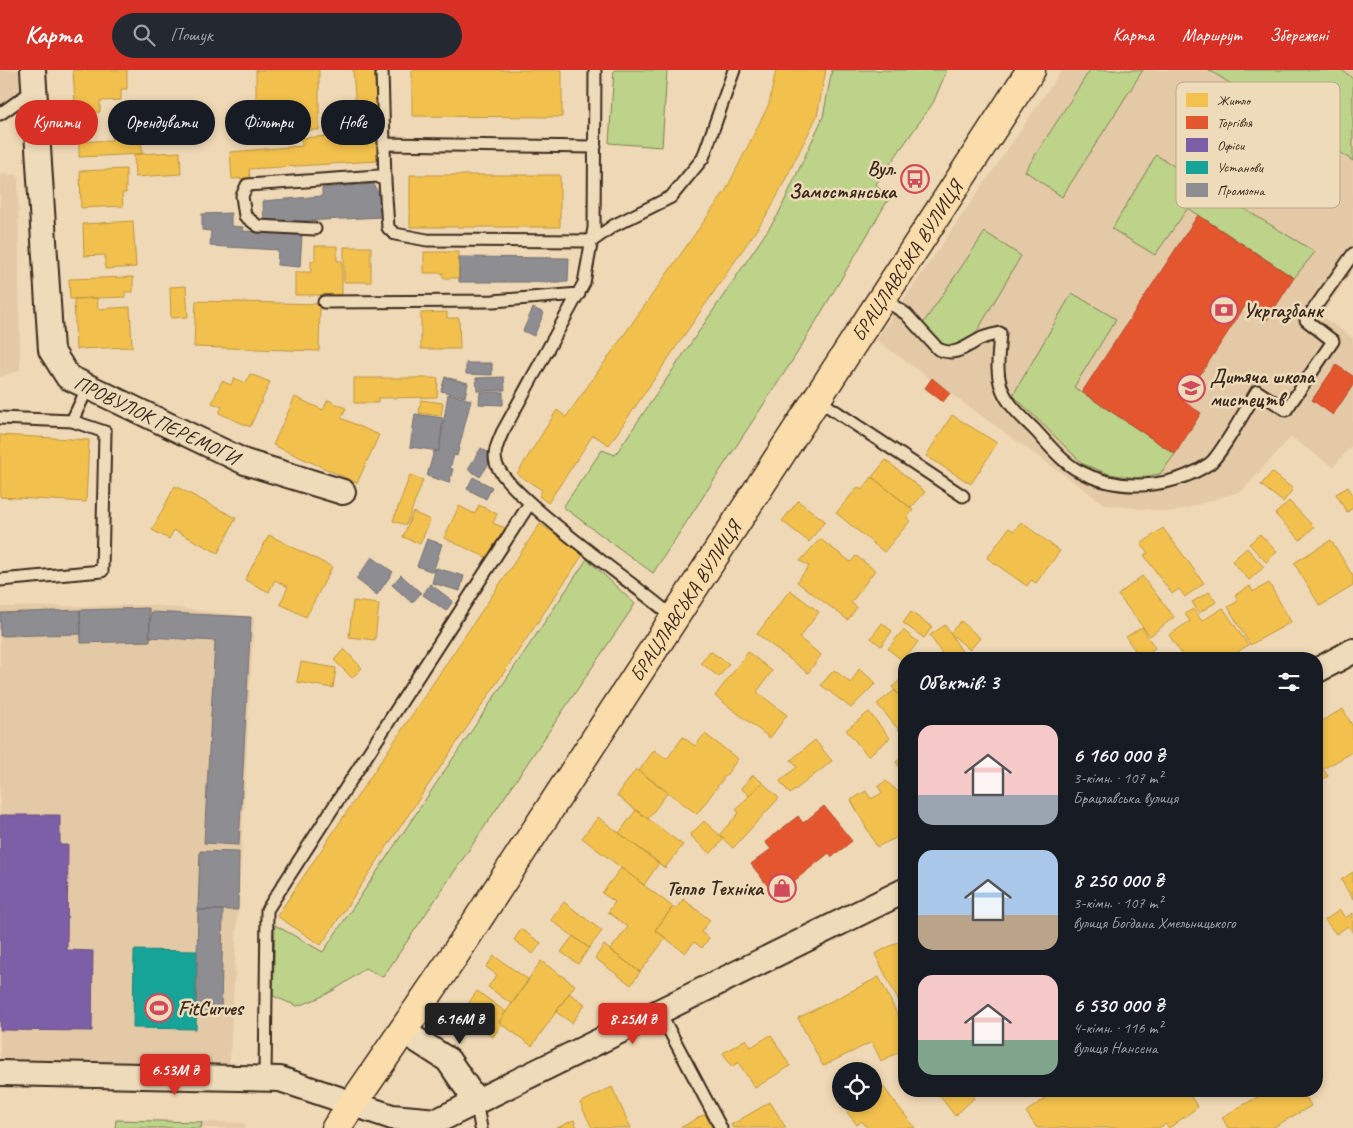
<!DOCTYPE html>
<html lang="uk">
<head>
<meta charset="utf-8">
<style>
	:root { --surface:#171b24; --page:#242831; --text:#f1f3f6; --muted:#9ea1a6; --accent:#d93025 }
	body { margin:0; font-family:Caveat,sans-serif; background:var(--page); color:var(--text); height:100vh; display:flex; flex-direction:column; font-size:19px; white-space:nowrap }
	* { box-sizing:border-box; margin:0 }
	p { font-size:16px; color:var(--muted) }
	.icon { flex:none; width:28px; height:28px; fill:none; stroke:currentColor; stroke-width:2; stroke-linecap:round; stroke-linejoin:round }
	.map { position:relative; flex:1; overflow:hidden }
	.drawer { position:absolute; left:898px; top:582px; width:425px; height:445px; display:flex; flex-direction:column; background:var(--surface); border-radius:20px; box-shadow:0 2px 8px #0003 }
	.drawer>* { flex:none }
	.banner { position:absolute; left:15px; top:30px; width:475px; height:45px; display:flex; gap:10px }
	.buttons { position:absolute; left:832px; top:992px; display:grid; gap:10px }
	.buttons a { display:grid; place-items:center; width:50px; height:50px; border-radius:50%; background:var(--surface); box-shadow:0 2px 8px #0003; font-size:25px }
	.price { position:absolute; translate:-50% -42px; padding:0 11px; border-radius:5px; background:var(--accent); color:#fff; font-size:16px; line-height:32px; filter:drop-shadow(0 1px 2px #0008) }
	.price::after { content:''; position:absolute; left:50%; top:30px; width:15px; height:11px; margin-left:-8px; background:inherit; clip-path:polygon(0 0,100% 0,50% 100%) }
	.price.on { background:#222; color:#fff }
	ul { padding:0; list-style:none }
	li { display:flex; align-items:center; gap:15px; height:125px; padding:0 20px }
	li span { display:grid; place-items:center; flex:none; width:140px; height:100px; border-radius:15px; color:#555 }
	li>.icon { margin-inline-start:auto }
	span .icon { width:60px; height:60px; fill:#fffc; stroke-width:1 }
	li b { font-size:21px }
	h2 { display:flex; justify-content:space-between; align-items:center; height:60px; padding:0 20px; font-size:21px }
	.chip { padding:0 18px; border-radius:22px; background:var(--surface); box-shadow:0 2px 8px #0003; font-size:18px; line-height:45px }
	.chip.on { background:var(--accent); color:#fff }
	header { display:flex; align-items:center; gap:30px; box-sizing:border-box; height:70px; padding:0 25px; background:var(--accent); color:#fff }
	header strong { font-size:24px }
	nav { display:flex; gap:28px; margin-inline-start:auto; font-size:18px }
	.search { width:350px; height:45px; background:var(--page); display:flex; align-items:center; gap:12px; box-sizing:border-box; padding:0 18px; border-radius:28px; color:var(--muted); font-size:19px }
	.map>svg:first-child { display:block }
	.built { fill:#e4c9a6 }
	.green { fill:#bcd389; stroke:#7c7e54 }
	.homes { fill:#f2c14e; stroke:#bb9440 }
	.shops { fill:#e4572e; stroke:#b14a29 }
	.offices { fill:#7b5ea7; stroke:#684e7e }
	.public { fill:#17a398; stroke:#227f73 }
	.industry { fill:#8d8d92; stroke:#746f6f }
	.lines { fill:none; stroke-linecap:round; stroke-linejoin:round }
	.service-casing { stroke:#3b2a1e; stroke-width:15 }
	.minor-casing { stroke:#3b2a1e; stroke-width:28 }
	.primary-casing { stroke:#3b2a1e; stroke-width:31 }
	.service { stroke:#eedbb9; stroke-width:11 }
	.minor { stroke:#eedbb9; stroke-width:24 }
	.primary { stroke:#faddab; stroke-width:28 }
	.labels { text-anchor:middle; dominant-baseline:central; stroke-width:5; stroke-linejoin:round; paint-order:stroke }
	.poi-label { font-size:20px; font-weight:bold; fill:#3b2a1e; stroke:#eedbb9; text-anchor:start }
	.street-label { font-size:20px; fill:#3b2a1e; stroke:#eedbb9 }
	.key { fill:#eedbb9; stroke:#b8a68a; stroke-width:1 }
	.key-label { font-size:14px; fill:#3b2a1e }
</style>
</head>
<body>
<header>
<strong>Карта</strong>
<div class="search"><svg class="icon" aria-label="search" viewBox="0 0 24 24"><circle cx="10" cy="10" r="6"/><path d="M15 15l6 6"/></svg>Пошук</div>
<nav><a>Карта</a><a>Маршрут</a><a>Збережені</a></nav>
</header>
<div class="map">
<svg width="1353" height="1058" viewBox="0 0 1353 1058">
	<rect width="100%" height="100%" fill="#efd8b5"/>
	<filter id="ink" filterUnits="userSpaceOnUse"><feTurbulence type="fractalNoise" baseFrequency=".02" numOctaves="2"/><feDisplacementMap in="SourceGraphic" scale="10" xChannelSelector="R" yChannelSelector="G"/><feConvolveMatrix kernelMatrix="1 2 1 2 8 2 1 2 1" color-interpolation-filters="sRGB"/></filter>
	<g filter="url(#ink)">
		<path class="built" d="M0,0H33L34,20L0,34Z
			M1062,0H1353V199L1321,246L1353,268V374L1333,397L1291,367L1242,421L1174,442L1106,435L876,270Z
			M0,104L18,105L20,300L0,307Z
			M151,535L254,547L229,1002L0,1000V537Z
			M116,1050L244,1053L246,1058H115Z"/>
		<path class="green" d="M614,0H667L662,77L609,73Z
			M832,0H947L933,33L876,114L888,130L796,285L653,503L563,437L602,380L615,385L778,145L823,47Z
			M1090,0H1143L1062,127L1025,101Z
			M1209,0H1342L1353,9V91Z
			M1156,85L1315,182L1294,208L1188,138L1155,185L1112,159Z
			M985,162L1021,186L976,263C953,289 940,276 922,255Z
			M1072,223L1116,249L1074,317L1175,384L1160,404L1136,408L1109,404L1083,394L1013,325Z
			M587,489L635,534L383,907L365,898C344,915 324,928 297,936L273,926L275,855L323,882Z
			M116,1050L202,1052L201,1058H115Z"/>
		<path class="homes" d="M73,0H127V19H121V30L100,31V42L87,43V48L76,49Z
			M256,0H319V60H256Z
			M353,0H374L378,49H375L377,91L249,99L250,108L232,109L230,82L302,76L301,68L358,64Z
			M412,0H562V47L412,46Z
			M776,0H826L817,46L770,140L609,375L593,365L548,433L539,426L542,420L517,404L557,340L566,347L726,120L769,34Z
			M141,49L142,84L79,87V72L112,70L111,51Z
			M180,82L181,104L135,107L134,84Z
			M126,99V123H122L123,136L81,138L80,101Z
			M410,105H560V157H410Z
			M133,151L136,197L105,199V185L84,186L83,154Z
			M315,176H337V191H342V225H295V202H311V191H315Z
			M344,177H371V212H344Z
			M424,182H459V208H443V203H424Z
			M133,207V222H125V227L70,229L69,209Z
			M186,216L188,247L171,248L170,217Z
			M97,228L98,239L130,237L132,277L76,279L74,229Z
			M196,231L320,234L319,281L194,277Z
			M447,242V248H459L460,279H421V243Z
			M250,304L270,312L250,357L219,343L222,337L212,333L222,311L231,315L234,308L246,313Z
			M354,308H438L437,327L378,328V333H354Z
			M295,327L323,340L328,330L346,338L341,348L379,365L357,413L273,375Z
			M421,330L443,333L441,346L419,343Z
			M952,345L997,373L971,414L926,386Z
			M0,365L89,370L86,432L0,427Z
			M886,390L925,422L911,438L872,407Z
			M1272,402L1293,419L1283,432L1261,415Z
			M410,405L423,410L406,455L393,451Z
			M872,407L913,440L907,448L910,451L884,482L836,443L858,417L862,420Z
			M175,416L236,448L218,483L174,460L169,469L152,460Z
			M1348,417L1353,425V438L1347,442L1336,424Z
			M798,431L825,451L809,472L782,451Z
			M1289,431L1314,457L1300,470L1275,444Z
			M479,435L497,444L493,453L505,458L490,489L444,468L459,436L475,444Z
			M413,442L430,450L420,474L403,467Z
			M1021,452L1060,481L1036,513L1031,510L1027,516L987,488L1009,458L1014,461Z
			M540,454L584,483L321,875L277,846Z
			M1163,458L1204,513L1185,527L1179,519L1172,524L1144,485L1148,483L1141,474Z
			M1260,464L1277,482L1266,492L1249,474Z
			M269,465L332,497L306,547L280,534L288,517L275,510L269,522L245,510Z
			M820,469L851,492L856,486L875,500L851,533L857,537L848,550L797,512L809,496L800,491Z
			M1331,470L1353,506V516L1320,536L1294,493Z
			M1247,478L1264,497L1249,510L1232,491Z
			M1142,506L1174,547L1150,566L1118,525Z
			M1269,513L1291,552L1250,575L1228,537L1238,531L1235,525L1250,516L1253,522Z
			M790,520L819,542L799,568L821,585L808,603L757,564Z
			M1209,522L1216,532L1199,543L1192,532Z
			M353,531L379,534L375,570L349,567Z
			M1223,538L1248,575L1227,589H1185L1169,565L1190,551L1185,544L1193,539L1202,551Z
			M911,542L932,557L924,568L903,553Z
			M961,551L980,568L970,580L950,563Z
			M882,553L892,561L881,576L871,568Z
			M945,555L963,583L954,589H945L930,565Z
			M1142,557L1155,578L1140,588L1126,567Z
			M903,560L918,572L903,591L888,579Z
			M344,579L362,598L352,608L334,590Z
			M710,581L729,594L719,607L701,593Z
			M748,582L772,601L757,622L787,645L770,668L715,626Z
			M301,592L336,598L333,618L297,612Z
			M859,599L876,613L851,638L821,615L834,600L851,613Z
			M904,607V631L892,617Z
			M895,620L904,631V666L877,634Z
			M1343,639L1353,657V682L1323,699L1328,706L1316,713V654Z
			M869,642L890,668L868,686L846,660Z
			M705,664L738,689L697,744L639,701L654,680L667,689L683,667L695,676Z
			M815,670L832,691L790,724L780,711L797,697L791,690Z
			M904,687V704L896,692Z
			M636,699L668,722L648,749L617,726Z
			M753,705L762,712L749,726L741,718Z
			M886,711L904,727V764L877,777L851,730L866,721L871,729L882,723L878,716Z
			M762,712L779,728L733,778L719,765L739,743L736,740Z
			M636,740L683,775L665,798L619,763Z
			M598,747L659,793L644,815L582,768Z
			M704,751L724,769L710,784L690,765Z
			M621,798L673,837L655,860L666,868L640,902L610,880L628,857L608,842L615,832L602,823Z
			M1353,802V829L1341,810Z
			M683,829L710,850L701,862L709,868L702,878L694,872L685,883L655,860L673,837L676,839Z
			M564,832L602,861L589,878L551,850Z
			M1340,840L1345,848L1353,843V863L1348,856L1336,864L1325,850Z
			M521,859L541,873L533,884L514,870Z
			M573,866L589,878L578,894L561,882Z
			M904,869V924L897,928L875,884Z
			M604,875L640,902L631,915L595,888Z
			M494,886L529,910L512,934L488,917L497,905L486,897Z
			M541,891L575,915L532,976L499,952Z
			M879,907L904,958V980L881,991L872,972L823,996L798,948Z
			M477,921L506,942L499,952L502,954L493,967L461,944Z
			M569,923L585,934L572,953L556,942Z
			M904,924V936L897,928Z
			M771,965L790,996L755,1018L738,992L732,997L723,983L746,969L751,977Z
			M874,1005L915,1058H867L862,1051L857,1055L838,1030L841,1027V1034H874Z
			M612,1017L631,1058H592L580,1033Z
			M936,1021H969L974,1028L955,1046Z
			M1055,1021H1196L1191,1027L1198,1037L1169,1058L1165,1054L1159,1058H1037L1026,1042Z
			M1217,1021H1230L1220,1027Z
			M1268,1021H1303L1311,1036L1272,1058H1228L1222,1047Z
			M770,1032L786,1058H733L731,1055Z
			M705,1044L712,1058H680Z
			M574,1050L577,1058H557Z"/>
		<path class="shops" d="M1198,145L1294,208L1267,250L1245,236L1183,331L1201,343L1175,384L1082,322Z
			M1336,295L1353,306V315L1333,345L1312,330Z
			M932,308L950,323L943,332L925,318Z
			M824,736L852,771L832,787L829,783L794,811L795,813L777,828L751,794L771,779L765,772L798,746L803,753Z"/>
		<path class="offices" d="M0,745H60V775H68L67,880L93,881L92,961L0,960Z"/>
		<path class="public" d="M134,880L198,881L196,959L133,958Z"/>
		<path class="industry" d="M374,114L380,128L382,147L264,153L263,131L322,126V118Z
			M231,143V156L243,157V161L302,164L300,197L277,195L278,180L210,176L211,161L202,160V144Z
			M459,187L569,188L568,212H459Z
			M533,238L544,243L534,266L523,261Z
			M466,293H492V305L466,304Z
			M445,307L468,313L465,327L441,321Z
			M504,307L505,320L477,321L476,308Z
			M480,322H503V335L479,334Z
			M448,324L471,330L457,386L454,385L450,398L453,399L449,413L427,406L434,381H439Z
			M415,344L443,348L439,381L410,377Z
			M481,378L494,386L480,407L468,399Z
			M473,407L492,417L486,429L467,419Z
			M427,469L442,474L433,502L417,496Z
			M372,487L393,502L377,525L356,509Z
			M436,498L464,506L460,521L432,513Z
			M401,505L421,523L412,533L392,515Z
			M430,514L453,531L446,541L423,525Z
			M149,538L150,571L81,573L80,540Z
			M80,540L81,564L0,566V543Z
			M151,542L251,547L239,775L204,773L215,571L149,567Z
			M200,781L239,782L238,840H198Z
			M198,840H223L221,944L196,943Z"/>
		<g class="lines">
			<defs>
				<path id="service" d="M382,0L385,111
					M595,0L594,158L584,213L502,363C498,373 493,382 496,393C505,425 641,518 674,548
					M0,44L34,20
					M384,74L595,77
					M315,159L258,156L245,146L242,126L247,115L378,106L385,111L388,158L395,164L427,170L592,171L613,156L671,127L703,88L734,0
					M882,228L906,244L938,279C955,287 965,277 980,269C986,266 993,265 1000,263C999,281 995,302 1002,319C1008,335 1023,348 1035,360C1048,374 1062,392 1079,401C1120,423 1172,418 1209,394C1219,388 1249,334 1257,321L1286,340L1333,271L1306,250L1353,184
					M324,232L493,231L579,224
					M817,329L963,426
					M0,348L72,351L105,362L102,501L0,510
					M72,351L88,317
					M659,941L721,1058
					M265,1008L267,840L530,433
					M476,1031L481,1058"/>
				<g id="minor">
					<path id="s1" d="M33,0L51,280L68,307L245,392L343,422"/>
					<path d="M1316,601L1353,581"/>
					<path d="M403,961L448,990L476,1031"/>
					<path d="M0,1003L280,1009L392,1047L437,1051L904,821"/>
				</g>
				<g id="primary">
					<path id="s2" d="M336,1058L450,892L1031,0"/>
				</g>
			</defs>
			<use href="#service" class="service-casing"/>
			<use href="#minor" class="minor-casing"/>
			<use href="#primary" class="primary-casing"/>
			<use href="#service" class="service"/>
			<use href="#minor" class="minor"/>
			<use href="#primary" class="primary"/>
		</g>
	</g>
	<defs>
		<symbol id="bus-ring" viewBox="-11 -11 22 22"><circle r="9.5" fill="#eedbb9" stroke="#d1495b" stroke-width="1.5"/><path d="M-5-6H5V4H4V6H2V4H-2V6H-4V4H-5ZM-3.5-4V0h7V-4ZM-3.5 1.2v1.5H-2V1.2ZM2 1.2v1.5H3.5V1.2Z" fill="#d1495b"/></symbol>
		<symbol id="bank-ring" viewBox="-11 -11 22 22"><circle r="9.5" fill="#eedbb9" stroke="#d1495b" stroke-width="1.5"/><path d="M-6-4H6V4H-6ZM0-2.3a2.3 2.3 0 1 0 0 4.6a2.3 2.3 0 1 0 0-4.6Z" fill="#d1495b"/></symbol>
		<symbol id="school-ring" viewBox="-11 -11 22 22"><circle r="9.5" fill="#eedbb9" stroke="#d1495b" stroke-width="1.5"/><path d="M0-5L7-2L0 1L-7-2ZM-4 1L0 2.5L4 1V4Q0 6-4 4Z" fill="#d1495b"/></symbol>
		<symbol id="shop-ring" viewBox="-11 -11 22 22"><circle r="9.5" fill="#eedbb9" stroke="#d1495b" stroke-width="1.5"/><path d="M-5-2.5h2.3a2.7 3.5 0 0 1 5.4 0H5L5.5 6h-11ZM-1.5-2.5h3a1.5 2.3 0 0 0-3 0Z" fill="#d1495b"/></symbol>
		<symbol id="stadium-ring" viewBox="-11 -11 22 22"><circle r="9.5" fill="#eedbb9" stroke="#d1495b" stroke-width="1.5"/><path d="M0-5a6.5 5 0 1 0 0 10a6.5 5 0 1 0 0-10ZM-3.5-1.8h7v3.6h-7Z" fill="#d1495b"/></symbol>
	</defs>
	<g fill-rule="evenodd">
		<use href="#bus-ring" x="899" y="93" width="32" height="32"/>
		<use href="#bank-ring" x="1208" y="224" width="32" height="32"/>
		<use href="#school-ring" x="1175" y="302" width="32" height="32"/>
		<use href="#shop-ring" x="766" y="802" width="32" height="32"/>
		<use href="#stadium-ring" x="143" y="922" width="32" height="32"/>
	</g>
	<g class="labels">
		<g class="poi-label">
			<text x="896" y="98" text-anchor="end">Вул.<tspan x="896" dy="23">Замостянська</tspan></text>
			<text x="1243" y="240">Укргазбанк</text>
			<text x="1210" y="306">Дитяча школа<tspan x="1210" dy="23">мистецтв</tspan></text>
			<text x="763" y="818" text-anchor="end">Тепло Техніка</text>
			<text x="178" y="938">FitCurves</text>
		</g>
		<g class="street-label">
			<text stroke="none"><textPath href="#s2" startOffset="1038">БРАЦЛАВСЬКА ВУЛИЦЯ</textPath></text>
			<text stroke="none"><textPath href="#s1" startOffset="411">ПРОВУЛОК ПЕРЕМОГИ</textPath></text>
			<text stroke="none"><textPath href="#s2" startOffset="632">БРАЦЛАВСЬКА ВУЛИЦЯ</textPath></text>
		</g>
	</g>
	<rect x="1176" y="12" width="164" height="126" rx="8" class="key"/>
	<rect x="1186" y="23" width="22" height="14" fill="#f2c14e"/>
	<rect x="1186" y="46" width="22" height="13" fill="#e4572e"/>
	<rect x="1186" y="68" width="22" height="14" fill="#7b5ea7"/>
	<rect x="1186" y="91" width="22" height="13" fill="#17a398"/>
	<rect x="1186" y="113" width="22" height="14" fill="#8d8d92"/>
	<g class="key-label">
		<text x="1217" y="35">Житло</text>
		<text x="1217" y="57">Торгівля</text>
		<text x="1217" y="80">Офіси</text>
		<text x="1217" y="102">Установи</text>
		<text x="1217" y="125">Промзона</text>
	</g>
</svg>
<div class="buttons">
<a><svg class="icon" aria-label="locate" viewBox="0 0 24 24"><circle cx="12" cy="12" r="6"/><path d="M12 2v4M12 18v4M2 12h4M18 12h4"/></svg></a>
</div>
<b class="price on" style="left:460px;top:975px">6.16M ₴</b>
<b class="price" style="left:633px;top:975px">8.25M ₴</b>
<b class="price" style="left:175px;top:1026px">6.53M ₴</b>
<div class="banner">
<a class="chip on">Купити</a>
<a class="chip">Орендувати</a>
<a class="chip">Фільтри</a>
<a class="chip">Нове</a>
</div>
<section class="drawer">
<h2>Об’єктів: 3<svg class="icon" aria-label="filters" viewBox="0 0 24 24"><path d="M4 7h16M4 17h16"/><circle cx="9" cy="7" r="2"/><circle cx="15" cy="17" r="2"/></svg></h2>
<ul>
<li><span style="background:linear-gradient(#f6c9c9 70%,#9aa5b1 0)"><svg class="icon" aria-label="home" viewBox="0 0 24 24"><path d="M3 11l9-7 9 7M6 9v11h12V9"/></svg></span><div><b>6 160 000 ₴</b><p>3-кімн. · 107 m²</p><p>Брацлавська вулиця</p></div></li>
<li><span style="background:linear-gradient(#a9c7e8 65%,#b9a48a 0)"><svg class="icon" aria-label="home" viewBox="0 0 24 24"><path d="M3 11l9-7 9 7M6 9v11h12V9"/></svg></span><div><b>8 250 000 ₴</b><p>3-кімн. · 107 m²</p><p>вулиця Богдана Хмельницького</p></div></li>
<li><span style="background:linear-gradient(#f6c9c9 65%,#7fa58c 0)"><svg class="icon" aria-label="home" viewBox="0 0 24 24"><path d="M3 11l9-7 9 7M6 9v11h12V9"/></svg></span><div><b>6 530 000 ₴</b><p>4-кімн. · 116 m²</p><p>вулиця Нансена</p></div></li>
</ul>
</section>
</div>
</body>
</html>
